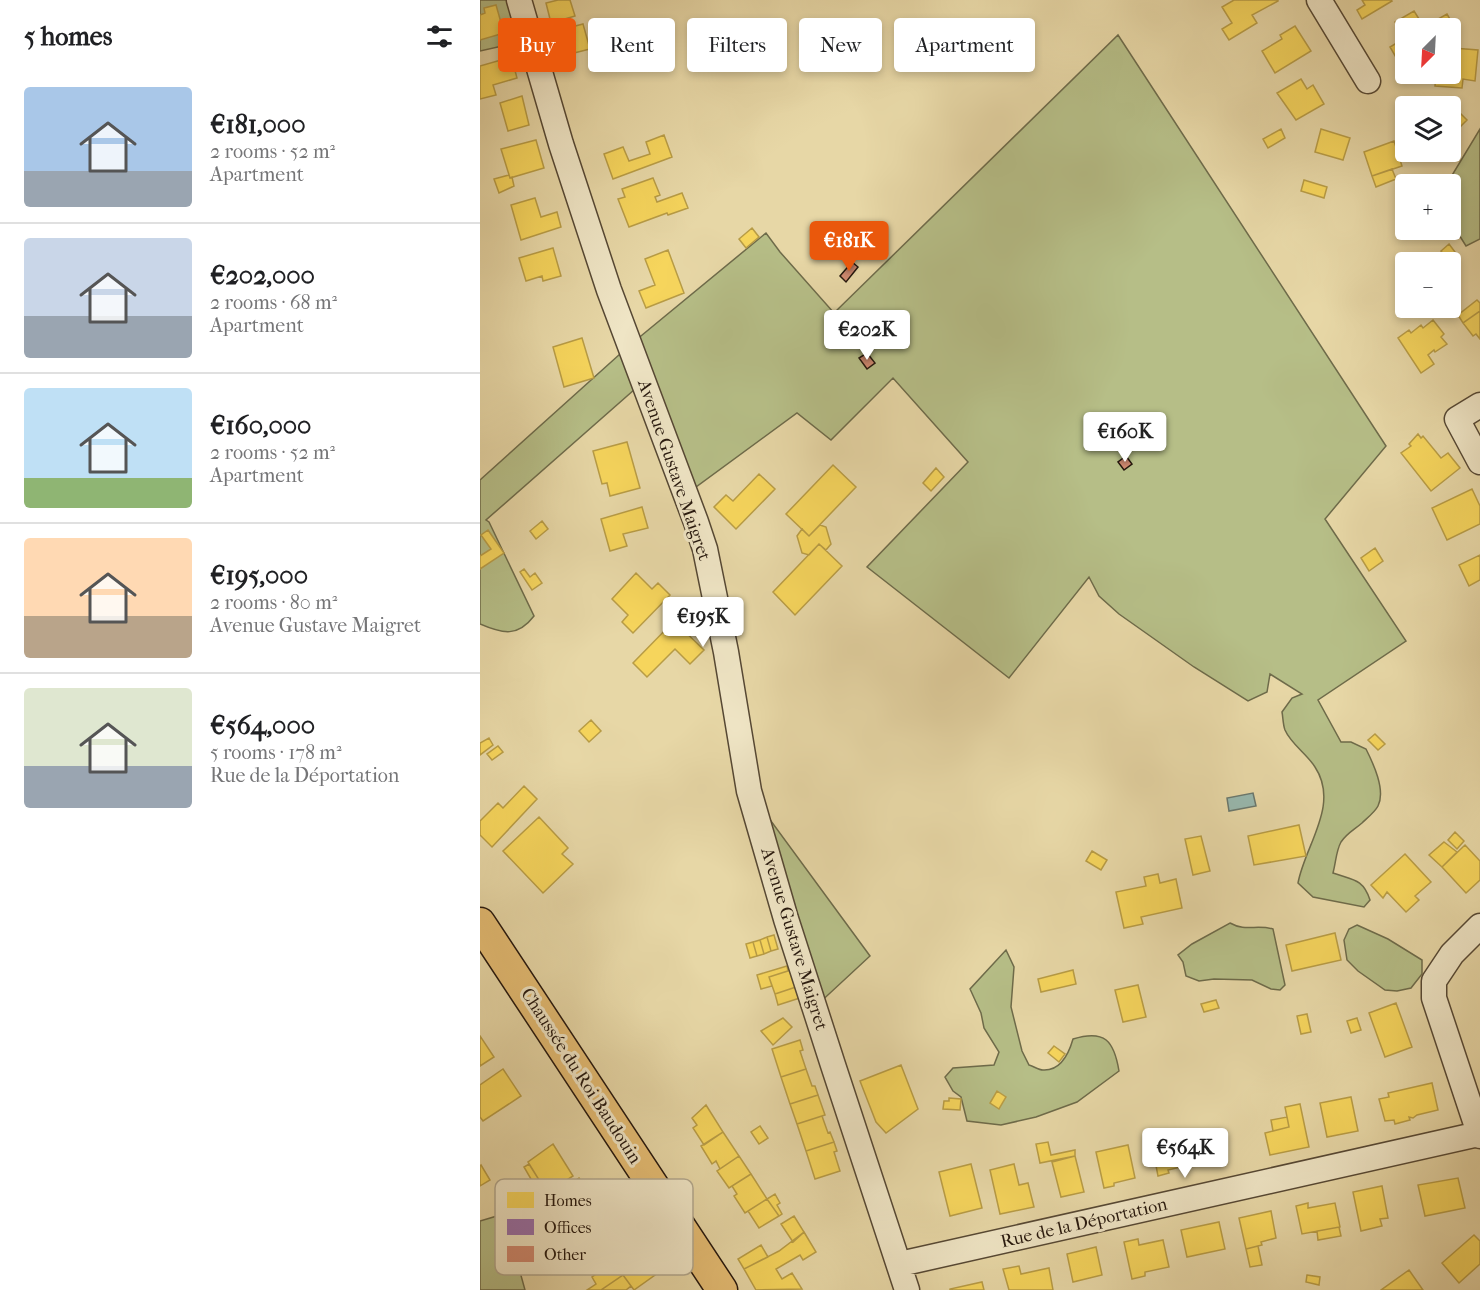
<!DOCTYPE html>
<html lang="en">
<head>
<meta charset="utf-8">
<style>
	:root { --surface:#fff; --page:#f2f2f2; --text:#202124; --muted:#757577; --line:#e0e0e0; --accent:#ea580c }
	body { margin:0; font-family:"IM FELL French Canon",serif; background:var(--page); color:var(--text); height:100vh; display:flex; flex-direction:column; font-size:22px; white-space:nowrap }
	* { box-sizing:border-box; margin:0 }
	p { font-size:20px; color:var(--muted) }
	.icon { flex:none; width:33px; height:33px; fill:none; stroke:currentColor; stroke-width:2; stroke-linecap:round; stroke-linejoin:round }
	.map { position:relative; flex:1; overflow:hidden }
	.panel { display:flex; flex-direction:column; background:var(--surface); width:480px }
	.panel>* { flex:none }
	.guide { position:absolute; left:18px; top:18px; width:570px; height:54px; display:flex; gap:12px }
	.needle { width:39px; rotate:204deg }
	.controls { position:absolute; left:915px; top:18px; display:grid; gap:12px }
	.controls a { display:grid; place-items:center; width:66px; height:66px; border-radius:6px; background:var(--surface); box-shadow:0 3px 9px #0003; font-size:30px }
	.price { position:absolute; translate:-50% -51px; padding:0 14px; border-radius:6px; background:#fff; color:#222; font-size:20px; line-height:39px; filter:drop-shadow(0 2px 3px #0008) }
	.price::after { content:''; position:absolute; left:50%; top:36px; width:18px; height:14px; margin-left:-9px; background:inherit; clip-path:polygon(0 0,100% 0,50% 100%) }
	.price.active { background:var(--accent); color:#fff }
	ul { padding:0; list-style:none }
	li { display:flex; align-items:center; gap:18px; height:150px; padding:0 24px }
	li+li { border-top:2px solid var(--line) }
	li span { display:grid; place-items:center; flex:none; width:168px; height:120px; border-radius:6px; color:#555 }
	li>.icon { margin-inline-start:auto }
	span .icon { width:72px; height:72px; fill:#fffc; stroke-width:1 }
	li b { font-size:26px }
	h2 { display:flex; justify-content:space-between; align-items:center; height:72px; padding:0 24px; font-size:26px }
	.tag { padding:0 21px; border-radius:6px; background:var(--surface); box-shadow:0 3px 9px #0003; font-size:21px; line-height:54px }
	.tag.active { background:var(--accent); color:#fff }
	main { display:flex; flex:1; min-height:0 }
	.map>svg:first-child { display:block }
	.green { fill:#b6be87; stroke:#6e6b4a; stroke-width:1.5 }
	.water { fill:#98b8ae; stroke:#6a786e; stroke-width:1.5 }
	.homes { fill:#f6d55c; stroke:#b89c45; stroke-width:1.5 }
	.building { fill:#d18a71; stroke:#26180e; stroke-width:1.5 }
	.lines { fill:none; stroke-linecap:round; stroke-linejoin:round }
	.minor-casing { stroke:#564834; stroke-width:27 }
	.major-casing { stroke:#26180e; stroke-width:33 }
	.minor { stroke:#efe5c5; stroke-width:24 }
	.major { stroke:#e4bc73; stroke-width:30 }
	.labels { text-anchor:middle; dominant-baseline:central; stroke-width:6; stroke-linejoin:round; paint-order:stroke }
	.street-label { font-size:18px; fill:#26180e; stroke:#efe5c5 }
	.key { fill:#efe5c5; stroke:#b3a88e; stroke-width:1.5 }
	.key-label { font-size:16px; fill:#26180e }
</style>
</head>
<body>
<main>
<section class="panel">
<h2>5 homes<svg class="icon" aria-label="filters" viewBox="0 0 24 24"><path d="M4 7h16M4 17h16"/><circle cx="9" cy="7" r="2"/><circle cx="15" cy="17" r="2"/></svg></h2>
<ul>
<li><span style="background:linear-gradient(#a9c7e8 70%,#9aa5b1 0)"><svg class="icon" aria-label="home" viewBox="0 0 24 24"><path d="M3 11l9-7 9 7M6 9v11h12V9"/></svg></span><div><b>€181,000</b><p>2 rooms · 52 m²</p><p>Apartment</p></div></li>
<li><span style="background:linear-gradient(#c9d6e8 65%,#9aa5b1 0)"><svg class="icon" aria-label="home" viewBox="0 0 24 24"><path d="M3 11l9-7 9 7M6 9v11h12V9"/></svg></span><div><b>€202,000</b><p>2 rooms · 68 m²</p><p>Apartment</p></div></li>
<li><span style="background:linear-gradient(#bfe0f5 75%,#8fb573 0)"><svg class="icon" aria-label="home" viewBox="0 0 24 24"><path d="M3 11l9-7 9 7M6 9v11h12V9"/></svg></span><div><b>€160,000</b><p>2 rooms · 52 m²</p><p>Apartment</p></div></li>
<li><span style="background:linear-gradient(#ffd9b3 65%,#b9a48a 0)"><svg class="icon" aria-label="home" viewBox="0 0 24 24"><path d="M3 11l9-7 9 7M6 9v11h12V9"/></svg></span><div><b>€195,000</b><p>2 rooms · 80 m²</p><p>Avenue Gustave Maigret</p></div></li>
<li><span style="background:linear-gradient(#dfe7d0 65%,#9aa5b1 0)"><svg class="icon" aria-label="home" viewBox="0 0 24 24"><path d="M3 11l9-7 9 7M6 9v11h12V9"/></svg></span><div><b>€564,000</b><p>5 rooms · 178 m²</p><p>Rue de la Déportation</p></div></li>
</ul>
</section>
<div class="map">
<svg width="1000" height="1290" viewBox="0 0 1000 1290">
	<rect width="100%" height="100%" fill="#e7d7a6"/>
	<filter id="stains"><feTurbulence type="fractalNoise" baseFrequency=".00333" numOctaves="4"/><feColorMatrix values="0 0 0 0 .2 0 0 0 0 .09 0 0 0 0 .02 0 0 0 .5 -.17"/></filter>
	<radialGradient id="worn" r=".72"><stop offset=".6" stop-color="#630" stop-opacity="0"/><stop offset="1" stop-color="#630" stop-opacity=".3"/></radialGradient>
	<path class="green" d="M0,0H29L40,42L0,51Z
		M638,35L906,446L845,519L926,641L838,700L861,742H871L886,749C893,763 906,790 898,806C895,812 886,819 882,823C874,830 867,833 861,842C856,851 856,862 853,873C872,880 883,878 890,900L884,907L833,897L818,883C825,845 860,805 835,767C827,754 811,744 805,730C803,725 803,717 802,712L812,698L822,694L790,674L787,692L768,701L714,667L639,614L619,596L609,577L529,678L387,567L488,462L413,378L351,440L317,413L205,495L163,382L6,520L9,522L54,616C38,637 23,634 0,624V480L150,345L286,233L300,252L354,313Z
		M1000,129V239L986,246L971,222L970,184H958L968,182Z
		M269,791L390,956L335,1007Z
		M750,923C766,932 776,924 793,929L805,985L800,990L791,989L772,980L734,979L719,981L706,976L703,962L698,955L712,944Z
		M877,925L908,939L942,960V974L931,988L917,991L905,990L878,971L867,960L864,940L869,929Z
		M526,950L534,967L531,1007L542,1051L549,1065C553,1066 559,1070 563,1070C581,1071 589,1053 593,1039C625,1029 634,1041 639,1071L597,1102L556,1117L521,1125L487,1121L481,1097L473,1091L465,1077L473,1068L514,1065L519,1052L504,1028L501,1013L490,989Z
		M17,1216L37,1261L45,1290H0V1221Z"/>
	<path class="water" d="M773,793L776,806L749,811L747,798Z"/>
	<path class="homes" d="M78,0H90L95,16L71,23L66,3Z
		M754,0H798V1L772,15L777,23L749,40L742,29L752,23L742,7Z
		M882,0H911L912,1L882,19L877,10L885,5Z
		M16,5L24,33L0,40V15L5,13L4,8Z
		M934,11L944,27L967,14L974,26L970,28H926V55L917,59L910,47L925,38L915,22Z
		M90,18L93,26L75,32L72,23Z
		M103,24L110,49L86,55L80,30Z
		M815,26L831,51L795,73L782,51L802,39L800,35Z
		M137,30L141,35L145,32L149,38L115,60L110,53L121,45L119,42Z
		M973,48L998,50L995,81L983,79L982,88L955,86L956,74H970Z
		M30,52L37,78L13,85L16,95L0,99V66L21,60L19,54Z
		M821,79L827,89L833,85L844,104L816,120L797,93Z
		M42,96L49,125L28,131L20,103Z
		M975,108L987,120L981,126L970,117V113Z
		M970,117L981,126L970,138Z
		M801,129L805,138L788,148L783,139Z
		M841,129L870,138L863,160L835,152Z
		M184,135L192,157L133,179L124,154L143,147L149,161L170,154L166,142Z
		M56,140L64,168L30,178L21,149Z
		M914,141L922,166L892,176L884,152Z
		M912,169L916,179L896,187L892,176Z
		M29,175L30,178L32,177L34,186L19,193L14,179Z
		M173,178L180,195L175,197L177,202L202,193L208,208L188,215L187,213L149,227L138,199L145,197L142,189Z
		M824,180L847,187L844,198L821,191Z
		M55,198L61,217L77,212L81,227L41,240L31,205Z
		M272,228L279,237L266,248L259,239Z
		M969,244L978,256L970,262L961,251Z
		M73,248L81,276L63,281L62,276L46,281L39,258Z
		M188,250L204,293L166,308L159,291L175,285L165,259Z
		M997,300L1000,303V311L983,323L978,315Z
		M1000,311V339L996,334L993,336L983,323Z
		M953,320L964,334L961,337L967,344L955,352L954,350L948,355L954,364L941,373L918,338L929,330L931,333L941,325L943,328Z
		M102,338L114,378L84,387L73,347Z
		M938,434L941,438L943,436L961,458L968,453L980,468L951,491L921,453L931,446L929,444Z
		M147,442L160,488L130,496L127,483L122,484L113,451Z
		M353,465L376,487L329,536L306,514Z
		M456,468L464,477L451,491L443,483Z
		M279,474L295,489L256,529L234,507L246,495L253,501Z
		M992,489L1000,506V524L967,540L952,508Z
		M162,507L168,528L143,534L147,546L130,551L121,519Z
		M62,521L68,529L56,539L50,531Z
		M340,525L346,527L351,544L346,550L339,544L329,555L322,553L317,536L322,529L329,536Z
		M8,530L24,553L0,569V556L11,549L1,535Z
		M339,544L362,566L315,615L293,592Z
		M895,548L903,561L889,571L881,558Z
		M1000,555V580L989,586L979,565Z
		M44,569L50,577L55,573L62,583L52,590L40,572Z
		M156,573L172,589L178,583L190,595L153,633L142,622L148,615L132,599Z
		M194,621L224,650L210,664L195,649L167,677L153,663Z
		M111,720L121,731L109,742L99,731Z
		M895,734L905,744L898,750L888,740Z
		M9,738L13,745L0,755V743Z
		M18,746L23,752L12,760L7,754Z
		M44,786L57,799L12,847L0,835V821L18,803L23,808Z
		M59,817L88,848L82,854L93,864L63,893L23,851Z
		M819,825L826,856L774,865L768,836Z
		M975,832L984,841L977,849L968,840Z
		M721,836L730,871L713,875L705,839Z
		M964,842L977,852L962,867L949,855Z
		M985,845L1000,861V880L986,893L962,867Z
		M612,851L627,860L621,870L606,861Z
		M925,854L951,882L935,896L939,900L926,912L907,892L903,898L891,885Z
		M678,874L680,883L696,879L702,908L661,917L663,924L644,928L636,892L666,886L664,877Z
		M855,933L861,960L812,971L806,945Z
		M294,935L298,949L291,951L287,937Z
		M287,937L291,951L284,954L280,940Z
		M280,940L284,954L277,956L273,942Z
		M273,942L277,956L270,958L266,944Z
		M307,966L308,971L289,977L292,986L281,989L277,975Z
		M314,969L319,986L295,994L289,977Z
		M593,970L596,984L561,992L558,979Z
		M658,985L666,1017L643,1022L635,990Z
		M319,986L323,997L298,1005L295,994Z
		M736,1000L739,1008L724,1012L721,1004Z
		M916,1003L932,1047L905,1057L889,1013Z
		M827,1014L831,1032L821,1034L817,1016Z
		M303,1018L312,1027L293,1045L281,1031Z
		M877,1018L881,1030L871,1033L867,1021Z
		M0,1036L14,1057L0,1066Z
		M320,1040L323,1050L320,1051L326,1069L301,1077L292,1049Z
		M574,1046L585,1054L579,1062L568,1053Z
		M421,1065L438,1109L406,1133L396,1122L380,1081Z
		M23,1069L41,1096L3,1121L0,1117V1085Z
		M326,1069L332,1086H335L338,1095L310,1104L301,1077Z
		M952,1083L958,1110L937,1115L933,1118L929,1117L930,1120L915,1124L914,1120L905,1121L899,1099L909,1097L908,1093Z
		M517,1091L526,1097L519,1109L510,1103Z
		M338,1095L345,1115L317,1124L310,1104Z
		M871,1097L878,1131L847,1137L840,1103Z
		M469,1098L481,1099L480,1110L463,1109L464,1101H469Z
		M820,1104L829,1147L790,1155L785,1133L809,1127L805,1107Z
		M226,1105L243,1132L224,1145L213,1128L217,1125L212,1118Z
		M342,1116L348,1133L350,1132L354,1142L326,1151L317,1124Z
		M807,1117L809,1127L793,1131L791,1120Z
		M280,1126L288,1138L279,1144L271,1132Z
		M243,1132L259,1156L240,1169L236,1161L232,1164L221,1146Z
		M706,1132L713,1164L688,1170L689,1173L678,1176L671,1140Z
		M354,1142L357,1151L354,1152L360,1171L335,1179L326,1151Z
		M568,1142L571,1155L595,1150V1156L560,1163L556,1144Z
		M73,1144L93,1176L67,1193L48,1162Z
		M648,1145L655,1178L634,1183V1186L624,1188L616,1152Z
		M259,1156L271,1174L249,1188L237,1171Z
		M595,1156L604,1192L581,1197L572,1162Z
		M49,1164L61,1183L55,1186L44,1167Z
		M491,1164L502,1208L470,1216L459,1172Z
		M534,1164L539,1185L548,1183L554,1207L520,1214L510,1170Z
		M1,1165L10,1180L0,1186V1166Z
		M271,1174L287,1199L265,1213L254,1196L257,1194L252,1186Z
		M99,1178L106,1189L94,1198L87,1186Z
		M978,1178L985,1208L945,1216L938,1185Z
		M902,1186L908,1218L900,1219L902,1226L881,1231L873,1192Z
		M295,1194L300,1203L297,1205L302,1214L299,1216L287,1199Z
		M287,1199L299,1216L279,1228L268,1211Z
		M828,1203V1208L855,1203L860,1227L822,1234L816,1206Z
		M791,1211L796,1238L781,1242L782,1245L766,1249L759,1218Z
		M314,1216L324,1232L313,1242L301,1224Z
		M739,1222L745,1249L707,1257L701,1230Z
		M859,1227L861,1236L838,1240L837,1231Z
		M324,1232L336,1252L323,1260L320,1255L296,1269L302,1279L312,1273L322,1289L276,1290L264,1269L299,1251Z
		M994,1235L1000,1241V1264L979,1283L962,1263Z
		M658,1239L659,1245L683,1240L689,1267L665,1272V1276L652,1279L644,1242Z
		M281,1245L288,1257L264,1269L258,1259Z
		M778,1246L782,1265L770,1267L766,1249Z
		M616,1247L622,1275L593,1282L587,1254Z
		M134,1261L143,1275L121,1290H107L116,1284L112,1277Z
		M165,1261L175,1275L154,1290L143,1275Z
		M539,1266L541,1274L569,1268L573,1290H529L523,1269Z
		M929,1270L943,1290H901Z
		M143,1275L151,1286L146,1290H121Z
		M827,1275L840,1277L839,1285L826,1282Z
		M502,1282L504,1290H470V1289Z"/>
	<path class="building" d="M372,262L378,267L366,282L360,276Z
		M387,353L395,363L387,369L379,358Z
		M646,456L652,464L644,470L638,462Z"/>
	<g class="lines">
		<defs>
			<path id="minor" d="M39,0L81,144L129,290L216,522L225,549L246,652L269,791L306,919L353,1065L427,1290
				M839,0L888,81
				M1000,405L977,419L1000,462
				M1000,926L972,954L954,981V998L1000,1136
				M420,1264L999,1134"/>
			<path id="major" d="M0,923L242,1290"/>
		</defs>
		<use href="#minor" class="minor-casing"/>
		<use href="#major" class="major-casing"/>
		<use href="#minor" class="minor"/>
		<use href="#major" class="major"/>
	</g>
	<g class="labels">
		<g class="street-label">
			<text transform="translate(194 470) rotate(71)">Avenue Gustave Maigret</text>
			<text transform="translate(314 939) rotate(73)">Avenue Gustave Maigret</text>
			<text transform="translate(101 1076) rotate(57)">Chaussée du Roi Baudouin</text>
			<text transform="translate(604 1223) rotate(-13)">Rue de la Déportation</text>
		</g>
	</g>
	<rect x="15" y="1179" width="198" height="96" rx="9" class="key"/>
	<rect x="27" y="1192" width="27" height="16" fill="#f6d55c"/>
	<rect x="27" y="1219" width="27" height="16" fill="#9970ab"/>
	<rect x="27" y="1246" width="27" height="16" fill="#d18a71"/>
	<g class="key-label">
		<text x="64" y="1206">Homes</text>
		<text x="64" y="1233">Offices</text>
		<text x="64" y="1260">Other</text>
	</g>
	<rect width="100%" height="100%" filter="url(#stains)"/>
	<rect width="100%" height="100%" fill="url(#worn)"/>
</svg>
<div class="controls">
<a><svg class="needle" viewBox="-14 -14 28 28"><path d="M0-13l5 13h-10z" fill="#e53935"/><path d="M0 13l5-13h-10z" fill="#757577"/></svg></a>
<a><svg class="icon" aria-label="layers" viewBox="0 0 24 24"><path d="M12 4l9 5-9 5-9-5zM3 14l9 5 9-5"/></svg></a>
<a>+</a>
<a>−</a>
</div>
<b class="price active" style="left:369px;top:272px">€181K</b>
<b class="price" style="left:387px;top:361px">€202K</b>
<b class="price" style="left:645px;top:463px">€160K</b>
<b class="price" style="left:223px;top:648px">€195K</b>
<b class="price" style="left:705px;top:1179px">€564K</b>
<div class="guide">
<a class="tag active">Buy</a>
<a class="tag">Rent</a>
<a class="tag">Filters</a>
<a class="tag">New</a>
<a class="tag">Apartment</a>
</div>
</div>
</main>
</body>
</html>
